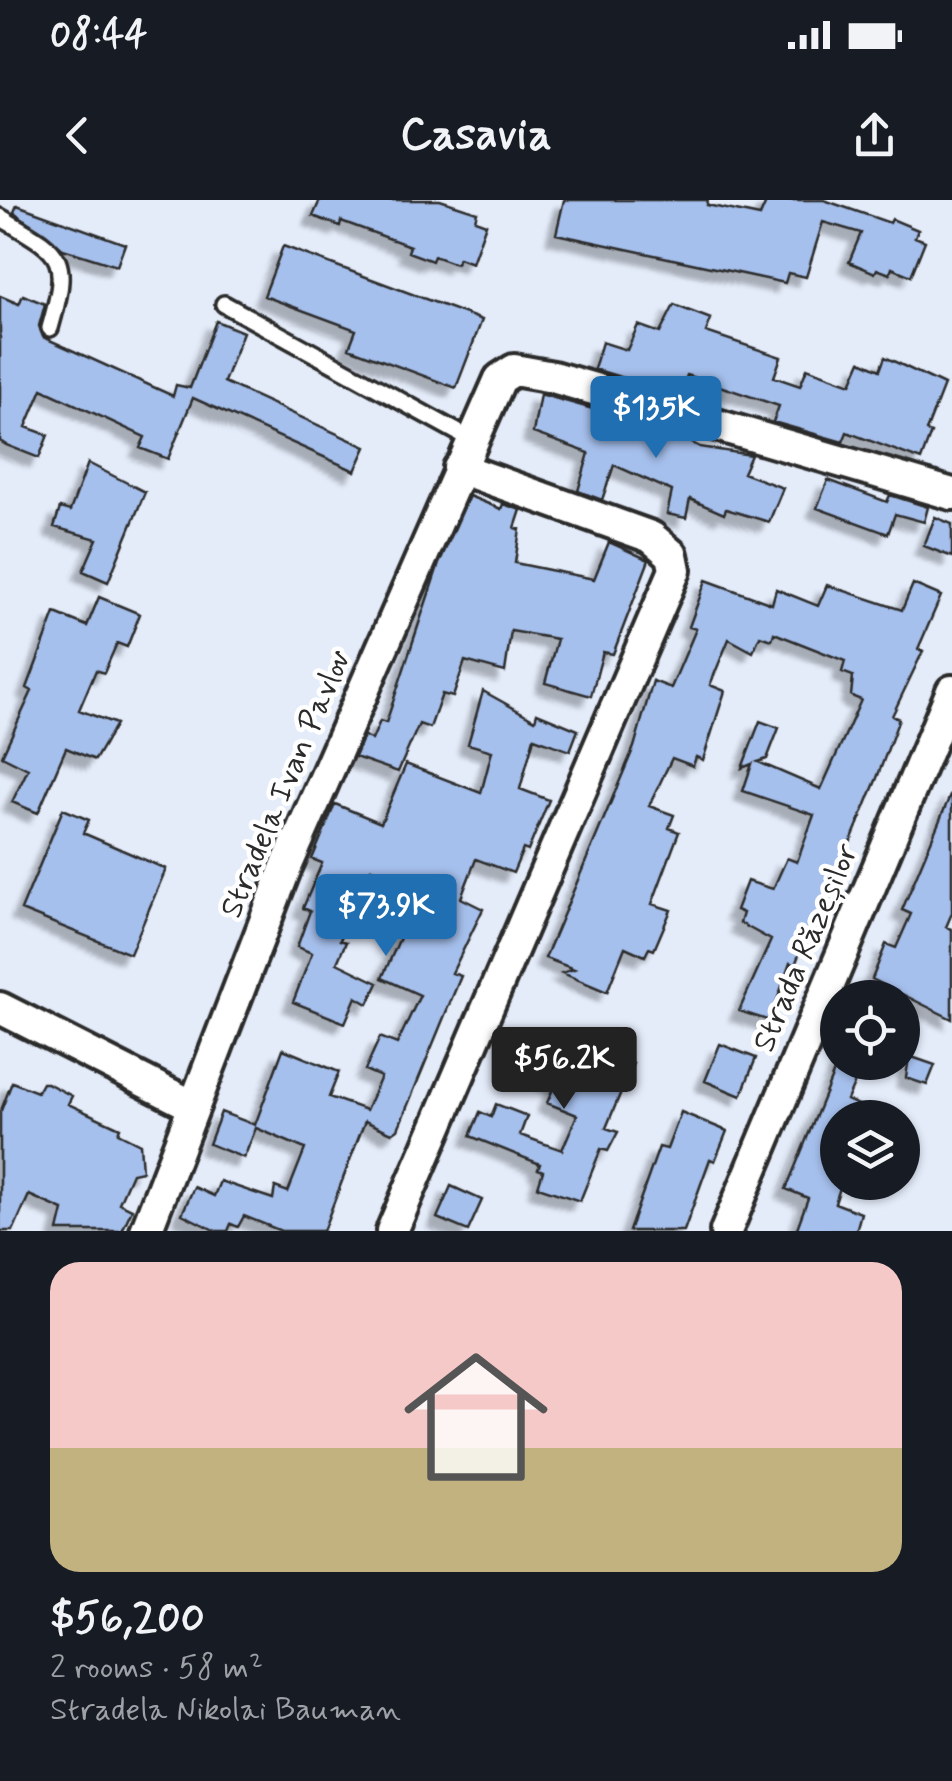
<!DOCTYPE html>
<html lang="en">
<head>
<meta charset="utf-8">
<style>
	:root { --surface:#171b24; --page:#20242c; --text:#f1f3f6; --muted:#9ea1a6; --accent:#1f6fb2 }
	body { margin:0; font-family:Mynerve,sans-serif; background:var(--page); color:var(--text); height:100vh; display:flex; flex-direction:column; font-size:38px; white-space:nowrap }
	* { box-sizing:border-box; margin:0 }
	p { font-size:32px; color:var(--muted) }
	.icon { flex:none; width:55px; height:55px; fill:none; stroke:currentColor; stroke-width:2; stroke-linecap:round; stroke-linejoin:round }
	.map { position:relative; height:1031px; overflow:hidden }
	.drawer { display:flex; flex-direction:column; background:var(--surface); flex:1 }
	.drawer>* { flex:none }
	.tools { position:absolute; left:820px; top:780px; display:grid; gap:20px }
	.tools a { display:grid; place-items:center; width:100px; height:100px; border-radius:50%; background:var(--surface); box-shadow:0 2px 8px #0004; font-size:50px }
	.price { position:absolute; translate:-50% -85px; padding:0 22px; border-radius:10px; background:var(--accent); color:#fff; font-size:32px; line-height:65px; filter:drop-shadow(0 2px 5px #0008) }
	.price::after { content:''; position:absolute; left:50%; top:60px; width:30px; height:22px; margin-left:-15px; background:inherit; clip-path:polygon(0 0,100% 0,50% 100%) }
	.price.on { background:#222; color:#fff }
	ul { padding:0; list-style:none }
	li { display:grid; align-content:center; gap:20px; height:530px; padding:0 50px }
	li span { display:grid; place-items:center; height:310px; border-radius:30px; color:#555 }
	li>.icon { margin-inline-start:auto }
	span .icon { width:180px; height:180px; fill:#fffc; stroke-width:1 }
	li b { font-size:42px }
	.status { display:flex; justify-content:space-between; align-items:center; height:70px; padding:0 50px; background:var(--surface); direction:ltr }
	.status svg { height:28px; fill:currentColor }
	header { display:flex; justify-content:space-between; align-items:center; height:130px; padding:0 50px; background:var(--surface); font-size:45px; font-weight:700 }
	.map>svg:first-child { display:block }
	.building { fill:#a6c0ed; stroke:#2b2b2b; stroke-width:2.5; filter:url(#shadow) }
	.lines { fill:none; stroke-linecap:round; stroke-linejoin:round }
	.lane-casing { stroke:#2b2b2b; stroke-width:22 }
	.street-casing { stroke:#2b2b2b; stroke-width:38 }
	.lane { stroke:#fff; stroke-width:15 }
	.street { stroke:#fff; stroke-width:30 }
	.labels { text-anchor:middle; dominant-baseline:central; stroke-width:9; stroke-linejoin:round; paint-order:stroke }
	.street-label { font-size:32px; fill:#2b2b2b; stroke:#fff }
</style>
</head>
<body>
<div class="status"><b>08:44</b><svg viewBox="0 0 49 12"><path d="M0 12V9h3v3zM5 12V6h3v6zM10 12V3h3v9zM15 12V0h3v12zM26 1h20v11H26zM47 4h2v5h-2z"/></svg></div>
<header><svg class="icon" aria-label="back" viewBox="0 0 24 24"><path d="M15 5l-7 7 7 7"/></svg>Casavia<svg class="icon" aria-label="share" viewBox="0 0 24 24"><path d="M12 15V3M7 8l5-5 5 5M5 13v7h14v-7"/></svg></header>
<div class="map">
<svg width="952" height="1031" viewBox="0 0 952 1031">
	<defs>
		<filter id="shadow"><feDropShadow dx="-9" dy="9" stdDeviation="2.5" flood-color="#0004"/></filter>
	</defs>
	<rect width="100%" height="100%" fill="#e4ecfa"/>
	<filter id="ink" filterUnits="userSpaceOnUse"><feTurbulence type="fractalNoise" baseFrequency=".01" numOctaves="2"/><feDisplacementMap in="SourceGraphic" scale="20" xChannelSelector="R" yChannelSelector="G"/><feConvolveMatrix kernelMatrix="1 2 1 2 8 2 1 2 1" color-interpolation-filters="sRGB"/></filter>
	<g filter="url(#ink)">
		<path class="building" d="M320,0H440L477,12L475,20L486,24L472,63L459,58L456,64L434,56L432,61L408,52L410,46L341,21L340,26L313,16Z
			M564,0H708L707,5L760,16L767,0H824L890,23L892,19L918,30L915,37L925,41L911,76L892,68L890,74L877,69L875,73L849,62L861,33L823,22L806,77L788,73L785,83L556,34Z
			M17,5L125,44L117,66L63,49L14,12Z
			M283,46L482,120L456,188L349,148L356,130L264,96Z
			M23,95L45,104L39,126L43,137L173,196L176,185L190,188L216,121L243,132L224,182L366,247L355,271L193,198L168,259L140,248L145,237L42,189L26,227L48,235L39,258L6,245L0,241V96L19,104Z
			M674,105L711,119L706,132L781,157L774,177L800,186L807,168L851,184L861,161L880,170L885,157L944,185L926,231L931,233L921,260L847,232L843,242L773,222L779,206L687,175L680,195L594,169L602,142L627,150L638,125L660,133Z
			M540,194L667,230L700,247L751,255L743,273L783,288L769,322L726,309L724,314L690,299L686,318L667,314L672,291L614,265L602,300L578,291L589,253L533,233Z
			M88,263L145,292L108,382L83,371L97,339L54,327L60,308L70,311Z
			M828,280L887,302L890,295L928,307L924,322L895,314L888,334L817,308Z
			M469,296L501,309L503,304L521,310L515,328L520,329L515,363L594,379L609,342L649,360L613,454L603,452L591,496L545,483L557,439L511,431L505,472L465,461L453,497L442,494L430,528L419,524L398,572L355,557L364,536L372,540L380,521L386,523L438,366Z
			M935,317L952,324V357L924,346Z
			M706,380L772,404L776,389L818,406L827,385L902,410L913,384L941,396L918,449L923,451L892,516L899,519L877,578L848,648L844,646L826,709L815,734L808,731L795,765L790,763L770,821L739,811L771,740L740,723L743,713L736,710L747,681L773,689L787,658L797,662L814,615L743,591L752,564L742,568L760,521L779,528L767,559L758,562L821,589L861,500L851,496L853,476L842,472L845,461L774,433L772,440L760,436L753,452L729,439L710,485L725,491L703,560L696,557L693,566L672,558L649,606L674,615L669,628L679,632L652,704L671,710L654,750L649,748L645,756L625,747L607,792L562,773L574,769L545,758L634,547L653,481L671,488L696,429L689,427Z
			M99,397L140,414L127,447L117,443L104,473L96,470L79,510L116,524L95,560L66,548L38,613L12,602L28,569L2,556L32,491L27,488L55,413L87,426Z
			M483,491L535,520L537,513L578,530L570,551L534,538L520,589L549,600L528,651L523,649L513,673L476,659L461,698L483,709L452,773L461,776L398,929L392,933L365,921L323,1031H281L244,1016L238,1027L231,1024L228,1031H216L182,1014L194,987L214,996L220,981L273,999L275,987L288,992L305,949L256,928L244,958L209,944L221,912L255,925L283,849L339,872L329,897L366,910L381,877L365,870L380,837L397,844L420,795L382,778L421,691L371,669L340,740L346,742L337,763L378,783L368,804L356,797L345,823L293,802L312,753L297,747L310,711L303,708L322,663L312,659L335,604L381,623L406,564L481,593L492,551L468,544Z
			M952,591V713L946,727L952,729V819L872,779L886,744L896,748L911,714L902,710Z
			M63,609L89,620L83,633L166,669L130,754L21,710Z
			M523,834L579,858L584,840L628,854L626,861L633,863L606,928L618,932L608,951L601,949L580,1001L538,987L543,971L538,969L540,964L470,936L480,912L491,917L496,904L527,916L520,935L562,950L577,915L547,903L555,884L511,865Z
			M720,844L756,858L741,896L705,881Z
			M909,856L935,865L927,885L906,878Z
			M838,862H864L847,900L888,918H838V982H842L835,1003L861,1013L856,1031H796L808,998L786,989Z
			M12,882L37,892L42,883H47L72,896L68,904L120,928L118,933L140,944L142,971L132,973L119,1003L132,1009L122,1031H58L63,1010L29,995L13,1031H0V913Z
			M681,912L727,931L715,961L710,959L684,1031H629L659,947L667,949Z
			M451,986L482,1000L468,1031L437,1018Z"/>
		<g class="lines">
			<defs>
				<path id="lane" d="M0,17C62,54 71,54 50,128
					M224,104L470,239"/>
				<path id="street" d="M0,808L191,905
					M146,1031L286,667L500,179L514,170L553,177L952,294
					M392,1031L675,370L672,355L651,337L459,268
					M726,1031L952,491"/>
			</defs>
			<use href="#lane" class="lane-casing"/>
			<use href="#street" class="street-casing"/>
			<use href="#lane" class="lane"/>
			<use href="#street" class="street"/>
		</g>
	</g>
	<g class="labels">
		<g class="street-label">
			<text transform="translate(286 584) rotate(-67)">Stradela Ivan Pavlov</text>
			<text transform="translate(806 748) rotate(-67)">Strada Răzeșilor</text>
		</g>
	</g>
</svg>
<div class="tools">
<a><svg class="icon" aria-label="locate" viewBox="0 0 24 24"><circle cx="12" cy="12" r="6"/><path d="M12 2v4M12 18v4M2 12h4M18 12h4"/></svg></a>
<a><svg class="icon" aria-label="layers" viewBox="0 0 24 24"><path d="M12 4l9 5-9 5-9-5zM3 14l9 5 9-5"/></svg></a>
</div>
<b class="price" style="left:656px;top:261px">$135K</b>
<b class="price" style="left:386px;top:759px">$73.9K</b>
<b class="price on" style="left:564px;top:912px">$56.2K</b>
</div>
<section class="drawer">
<ul>
<li><span style="background:linear-gradient(#f6c9c9 60%,#c2b280 0)"><svg class="icon" aria-label="home" viewBox="0 0 24 24"><path d="M3 11l9-7 9 7M6 9v11h12V9"/></svg></span><div><b>$56,200</b><p>2 rooms · 58 m²</p><p>Stradela Nikolai Bauman</p></div></li>
</ul>
</section>
</body>
</html>
